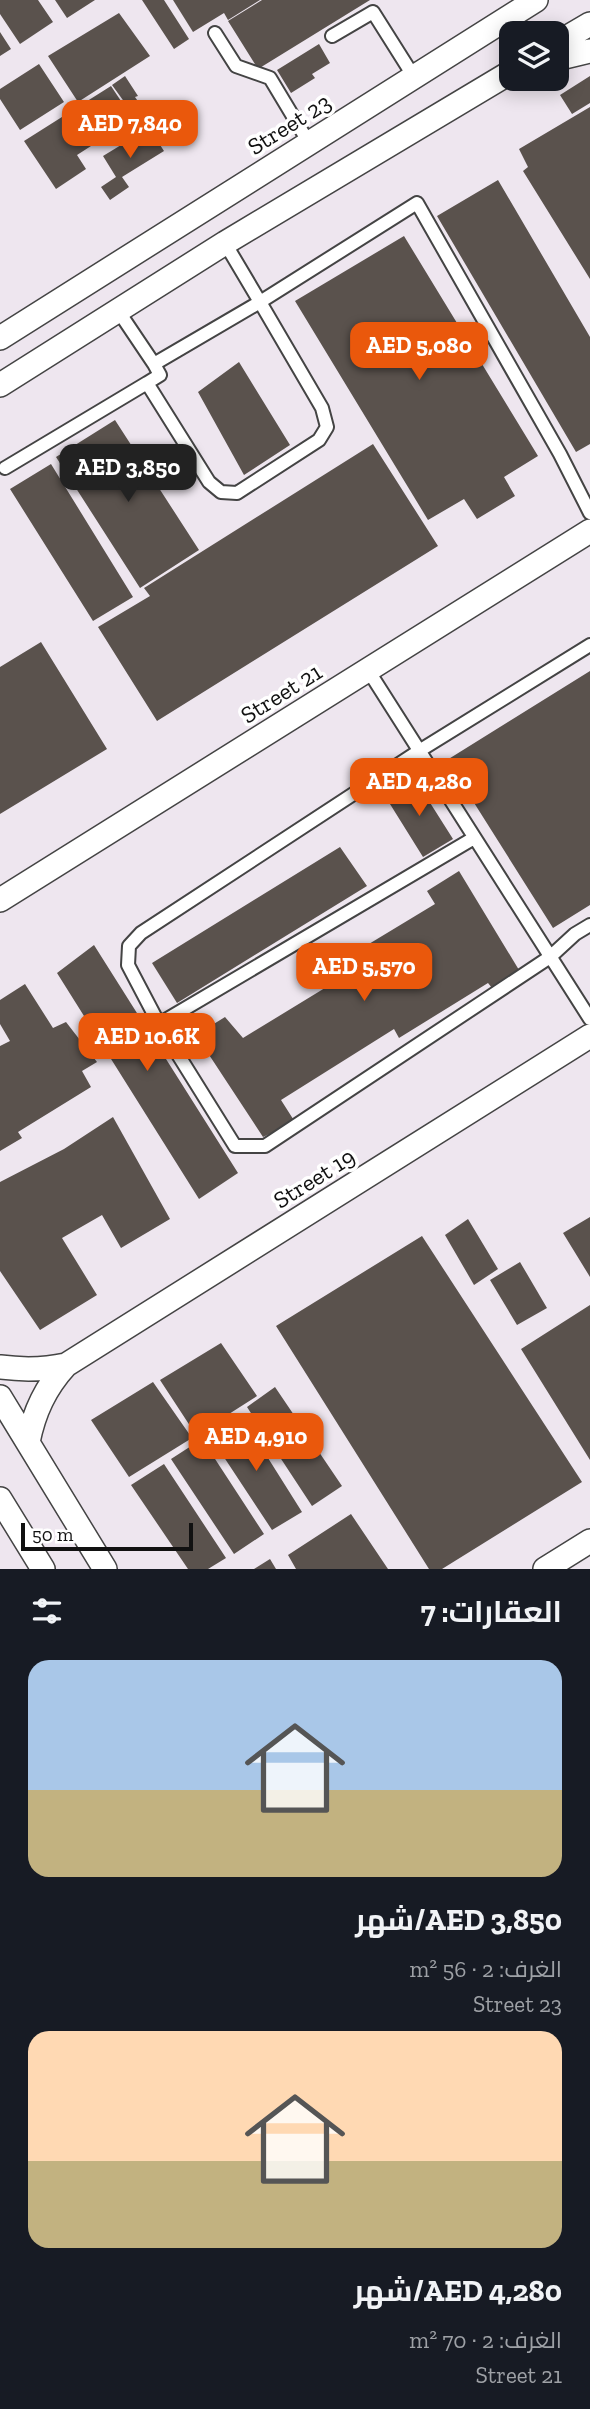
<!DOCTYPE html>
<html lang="ar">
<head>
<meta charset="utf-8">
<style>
	:root { --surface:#171b24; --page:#242831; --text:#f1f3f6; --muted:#9ea1a6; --accent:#ea580c }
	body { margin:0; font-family:"Zilla Slab",Cairo,serif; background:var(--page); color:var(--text); direction:rtl; height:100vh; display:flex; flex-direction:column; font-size:26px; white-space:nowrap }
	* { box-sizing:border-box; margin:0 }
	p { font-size:23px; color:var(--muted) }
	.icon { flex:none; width:38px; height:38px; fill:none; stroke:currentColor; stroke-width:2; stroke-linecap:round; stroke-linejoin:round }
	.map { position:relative; height:1569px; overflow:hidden; direction:ltr }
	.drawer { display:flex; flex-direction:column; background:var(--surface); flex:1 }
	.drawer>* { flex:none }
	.tools { position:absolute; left:499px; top:21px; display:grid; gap:14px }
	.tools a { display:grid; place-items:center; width:70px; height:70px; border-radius:14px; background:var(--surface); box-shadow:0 4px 18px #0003; font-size:35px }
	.scale { position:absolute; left:21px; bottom:18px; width:172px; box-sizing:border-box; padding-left:7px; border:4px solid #111; border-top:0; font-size:19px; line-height:24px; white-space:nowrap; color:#111; -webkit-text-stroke:5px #fff; paint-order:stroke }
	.price { position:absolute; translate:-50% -60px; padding:0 16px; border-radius:14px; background:var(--accent); color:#fff; font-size:23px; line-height:46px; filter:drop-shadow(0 2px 4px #0008) }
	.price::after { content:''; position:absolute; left:50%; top:42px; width:21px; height:16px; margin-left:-10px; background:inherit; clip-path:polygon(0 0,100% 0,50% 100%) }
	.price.current { background:#222; color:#fff }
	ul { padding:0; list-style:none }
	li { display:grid; align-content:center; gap:14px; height:371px; padding:0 28px }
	li span { display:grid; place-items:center; height:217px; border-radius:21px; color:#555 }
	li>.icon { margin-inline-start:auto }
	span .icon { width:126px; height:126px; fill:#fffc; stroke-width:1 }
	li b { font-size:30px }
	h2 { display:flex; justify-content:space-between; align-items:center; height:84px; padding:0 28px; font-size:30px }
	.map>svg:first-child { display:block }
	.industrial { fill:#eee6ef; fill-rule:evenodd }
	.building { fill:#5a524d }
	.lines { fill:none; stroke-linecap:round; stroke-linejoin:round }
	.lane-casing { stroke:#444; stroke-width:16 }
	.street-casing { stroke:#444; stroke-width:26 }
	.lane { stroke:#fff; stroke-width:12 }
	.street { stroke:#fff; stroke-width:23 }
	.labels { text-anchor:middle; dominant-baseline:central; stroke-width:7; stroke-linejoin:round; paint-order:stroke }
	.street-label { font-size:24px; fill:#111; stroke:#fff }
</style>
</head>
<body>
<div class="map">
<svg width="590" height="1569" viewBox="0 0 590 1569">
	<rect width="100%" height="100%" fill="#fffdf5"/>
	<path class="industrial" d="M0,0H590V1569H0ZM511,33H556V79H511Z"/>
	<path class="building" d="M0,0H38L53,22L20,44L0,14Z
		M55,0H95L67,18Z
		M142,0H164L189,39L174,49Z
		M173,0H260L228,20L224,13L193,32Z
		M262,0H370L258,69L228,21Z
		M119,13L150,56L78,102L48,56Z
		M0,32L11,49L0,56Z
		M319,44L330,63L312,74L315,78L291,93L277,70Z
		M39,64L64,102L20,130L0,99V89Z
		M125,76L138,96L135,97L142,107L133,114L112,85Z
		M590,76V103L572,114L560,95Z
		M111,86L133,119L77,155L86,169L56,189L24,141Z
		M590,107V279L523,171L528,167L519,149Z
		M149,128L164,151L122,177L129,187L110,200L101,187L116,177L103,156Z
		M498,180L590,337V444L576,452L437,216Z
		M404,236L538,456L504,477L515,496L477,519L464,499L428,520L295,301Z
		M239,362L290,445L244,475L198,392Z
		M115,420L199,550L140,588L56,457Z
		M373,444L438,546L157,721L98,627L150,596L144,588Z
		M51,464L133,597L93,621L10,489Z
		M41,642L107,749L0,814V667Z
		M590,671V905L553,928L447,760Z
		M415,779L453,839L423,857L385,796Z
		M340,847L367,886L177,1003L152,963Z
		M459,871L519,970L492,988L488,983L399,1038L394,1029L281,1100L295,1122L263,1137L196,1035L225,1017L243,1038L356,969L349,956L435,904L427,891Z
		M94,945L238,1173L199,1199L57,973Z
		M25,984L53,1028L66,1022L97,1062L82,1071L91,1087L18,1132L22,1138L0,1151V1046L10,1041L0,1024V1000Z
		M113,1117L170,1219L121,1248L102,1215L62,1238L97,1295L40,1330L0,1271V1182L64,1149Z
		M590,1217V1277L563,1233Z
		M468,1219L498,1269L474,1285L445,1235Z
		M422,1236L582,1482L442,1569H429L276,1326Z
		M520,1262L547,1308L517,1325L490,1280Z
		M590,1305V1460L521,1349Z
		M221,1343L257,1396L196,1435L160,1380Z
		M153,1382L192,1438L129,1477L91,1420Z
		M275,1387L342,1486L312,1506L247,1407Z
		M241,1415L302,1512L272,1530L210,1436Z
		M202,1439L264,1534L234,1554L171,1459Z
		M164,1464L226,1558L208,1569H188L131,1485Z
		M351,1514L388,1569H296L288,1555Z
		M270,1559L276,1569H254Z"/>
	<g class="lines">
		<defs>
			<path id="lane" d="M215,33L236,66L270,78L309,143
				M332,36L373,12L414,77
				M225,243L260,302L322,408L327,427L319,440L237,493L221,492L209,482L147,383L160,375L154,364L260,302L417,203L560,454L590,513
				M117,309L154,364
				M5,468L147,383
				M590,645L419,751L141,933L129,946L128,965L159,1024L235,1146H265L550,957L575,934L590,925
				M368,670L590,1019
				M159,1024L474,838"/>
			<path id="street" d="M556,44L590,24
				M556,59L590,51
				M0,338L536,0
				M0,385L225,243L511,72
				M0,900L590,531
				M0,1367C23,1370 43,1370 66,1365
				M0,1397L105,1569
				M28,1442C34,1412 45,1388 66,1365L590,1036
				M0,1499L43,1569
				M545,1569L590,1541"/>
		</defs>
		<use href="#lane" class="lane-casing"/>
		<use href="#street" class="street-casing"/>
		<use href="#lane" class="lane"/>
		<use href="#street" class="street"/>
	</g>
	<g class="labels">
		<g class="street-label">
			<text transform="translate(289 124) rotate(-32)">Street 23</text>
			<text transform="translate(281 693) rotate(-32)">Street 21</text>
			<text transform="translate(314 1178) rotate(-32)">Street 19</text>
		</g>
	</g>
</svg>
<div class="tools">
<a><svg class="icon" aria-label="layers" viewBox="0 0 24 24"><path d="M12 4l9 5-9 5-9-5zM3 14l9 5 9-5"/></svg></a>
</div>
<div class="scale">50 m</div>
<b class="price" style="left:130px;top:160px">AED 7,840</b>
<b class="price" style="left:419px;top:382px">AED 5,080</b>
<b class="price current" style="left:128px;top:504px">AED 3,850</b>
<b class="price" style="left:419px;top:818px">AED 4,280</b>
<b class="price" style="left:364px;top:1003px">AED 5,570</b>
<b class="price" style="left:147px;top:1073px">AED 10.6K</b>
<b class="price" style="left:256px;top:1473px">AED 4,910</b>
</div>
<section class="drawer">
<h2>العقارات: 7<svg class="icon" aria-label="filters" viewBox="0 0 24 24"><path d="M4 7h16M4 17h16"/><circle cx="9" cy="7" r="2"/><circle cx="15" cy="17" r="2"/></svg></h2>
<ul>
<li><span style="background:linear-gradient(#a9c7e8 60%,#c2b280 0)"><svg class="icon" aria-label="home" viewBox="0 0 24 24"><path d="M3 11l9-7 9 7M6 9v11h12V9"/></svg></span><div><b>AED 3,850/شهر</b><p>الغرف: 2 · 56 m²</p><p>Street 23</p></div></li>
<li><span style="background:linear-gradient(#ffd9b3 60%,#c2b280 0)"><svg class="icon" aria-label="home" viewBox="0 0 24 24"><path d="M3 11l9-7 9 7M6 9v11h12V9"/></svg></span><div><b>AED 4,280/شهر</b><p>الغرف: 2 · 70 m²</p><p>Street 21</p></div></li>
</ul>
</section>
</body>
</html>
